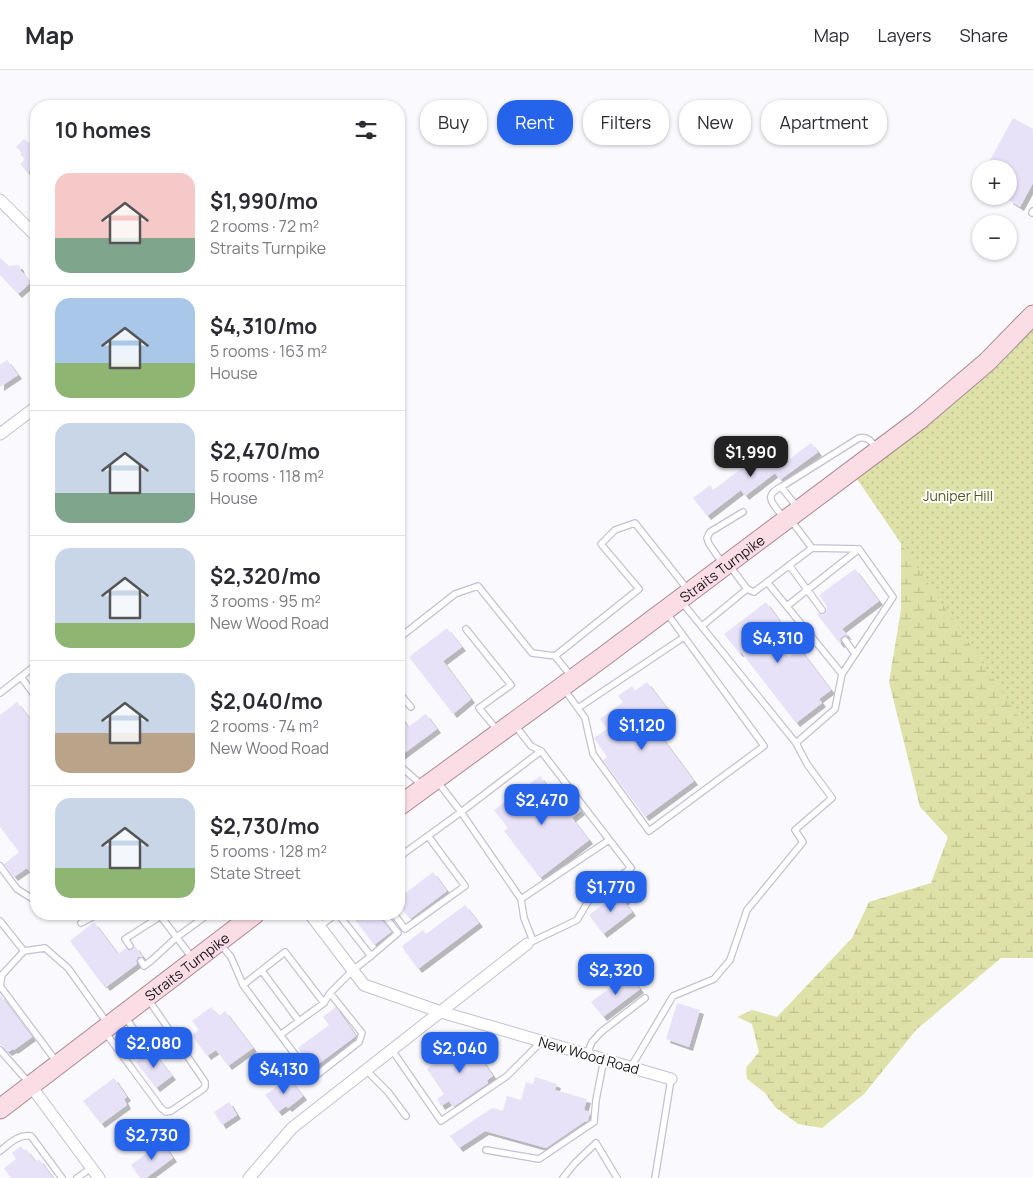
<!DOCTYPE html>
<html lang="en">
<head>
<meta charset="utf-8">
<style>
	:root { --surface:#fff; --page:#f2f2f3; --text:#2b2b33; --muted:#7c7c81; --line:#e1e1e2; --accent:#2563eb }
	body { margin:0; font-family:Manrope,sans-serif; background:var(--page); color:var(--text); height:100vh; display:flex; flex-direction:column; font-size:19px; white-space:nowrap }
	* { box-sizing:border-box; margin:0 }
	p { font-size:16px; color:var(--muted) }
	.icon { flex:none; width:28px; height:28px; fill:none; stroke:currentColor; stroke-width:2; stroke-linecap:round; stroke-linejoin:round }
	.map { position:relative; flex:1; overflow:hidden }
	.sheet { position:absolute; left:30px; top:30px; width:375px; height:820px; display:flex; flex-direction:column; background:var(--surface); border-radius:20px; box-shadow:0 1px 4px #0004 }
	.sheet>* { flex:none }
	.guide { position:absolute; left:420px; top:30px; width:475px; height:45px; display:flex; gap:10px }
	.fabs { position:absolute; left:972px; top:90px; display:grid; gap:10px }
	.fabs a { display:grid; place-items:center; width:45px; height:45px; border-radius:50%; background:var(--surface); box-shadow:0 1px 4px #0004; font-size:25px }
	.price { position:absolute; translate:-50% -42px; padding:0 11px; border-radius:10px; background:var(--accent); color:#fff; font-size:16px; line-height:32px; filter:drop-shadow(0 1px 2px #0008) }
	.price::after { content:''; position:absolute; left:50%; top:30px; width:15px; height:11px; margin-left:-8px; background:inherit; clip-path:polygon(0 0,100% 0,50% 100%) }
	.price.current { background:#222; color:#fff }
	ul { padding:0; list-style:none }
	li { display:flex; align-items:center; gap:15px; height:125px; padding:0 25px }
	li+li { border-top:1px solid var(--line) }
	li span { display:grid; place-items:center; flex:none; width:140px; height:100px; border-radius:15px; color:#555 }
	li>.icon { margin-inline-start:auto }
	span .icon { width:60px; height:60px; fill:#fffc; stroke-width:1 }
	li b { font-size:21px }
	h2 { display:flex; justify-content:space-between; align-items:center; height:60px; padding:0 25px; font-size:21px }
	.chip { padding:0 18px; border-radius:20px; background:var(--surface); box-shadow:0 1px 4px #0004; font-size:18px; line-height:45px }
	.chip.current { background:var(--accent); color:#fff }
	header { display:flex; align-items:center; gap:30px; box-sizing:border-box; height:70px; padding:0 25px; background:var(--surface); border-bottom:1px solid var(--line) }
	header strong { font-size:24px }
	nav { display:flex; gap:28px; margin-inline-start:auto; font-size:18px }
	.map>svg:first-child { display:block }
	.wetland { fill:url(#wetland-marsh) }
	.park { fill:url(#park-dots) }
	.building { fill:#e8e2f8; filter:url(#shadow) }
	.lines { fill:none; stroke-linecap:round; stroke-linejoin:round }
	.lane-casing { stroke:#c5bfd5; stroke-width:8 }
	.street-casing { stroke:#c5bfd5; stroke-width:13 }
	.primary-casing { stroke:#aa8993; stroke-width:21 }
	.lane { stroke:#fff; stroke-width:5.5 }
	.street { stroke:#fff; stroke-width:11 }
	.primary { stroke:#fbdee5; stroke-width:19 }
	.labels { text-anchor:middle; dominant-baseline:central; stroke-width:4; stroke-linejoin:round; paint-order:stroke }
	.park-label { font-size:14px; fill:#56571e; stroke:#fff }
	.street-label { font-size:14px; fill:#16131b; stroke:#fff }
</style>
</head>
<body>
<header>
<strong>Map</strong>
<nav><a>Map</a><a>Layers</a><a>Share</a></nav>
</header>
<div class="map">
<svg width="1033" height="1108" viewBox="0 0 1033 1108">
	<defs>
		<pattern id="wetland-marsh" width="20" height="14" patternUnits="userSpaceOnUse" patternTransform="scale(1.25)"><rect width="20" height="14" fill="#dfe2a8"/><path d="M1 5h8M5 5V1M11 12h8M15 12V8" fill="none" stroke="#bfc190"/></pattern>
		<pattern id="park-dots" width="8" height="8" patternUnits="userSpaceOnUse" patternTransform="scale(1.25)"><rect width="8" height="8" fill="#dfe2a8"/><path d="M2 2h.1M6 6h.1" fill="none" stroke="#bfc190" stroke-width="1.8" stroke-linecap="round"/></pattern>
		<filter id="shadow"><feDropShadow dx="4" dy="4" stdDeviation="0" flood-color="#0004"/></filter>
	</defs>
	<rect width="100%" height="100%" fill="#faf9fd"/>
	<path class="wetland" d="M1033,278V888H1001L916,960L864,1024L822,1058L798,1054L775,1037L765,1023L747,1009L746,998L759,982L752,954L737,947L752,940L777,947L852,868L869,832L931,813L948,767L920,737L889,612L901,539V430Z"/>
	<path class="park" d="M1033,258V667L857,409L994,296Z"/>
	<path class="building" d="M1013,48L1033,59V113L1020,137L1009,130V99H985Z
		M36,65V95L28,103L20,94L25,89L20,84L22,82L16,77L24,69L29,73Z
		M0,188L9,196L18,195L20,197L21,201L31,212L18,224L0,205Z
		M7,290L18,305L0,317V295Z
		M811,373L818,382L780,410L775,403L745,426L741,420L707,446L693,428L710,415L713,420L770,377L783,394Z
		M855,499L879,531L842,559L848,566L845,565L842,567L840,570L841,573L840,574L817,544L818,543L822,545L825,543L827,540L826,537L827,536L819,525Z
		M766,532L784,557L771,567L788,588L800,579L831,620L819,629L822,633L796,653L741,582L739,583L724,564Z
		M447,558L462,577L443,591L471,629L453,644L409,587Z
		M647,612L669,641L652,654L694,711L645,747L603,690L607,687L594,668L607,659L600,649L623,632L618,626L632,616L635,621Z
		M17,632L36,657V810L27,798L14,807L4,794L19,782L0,757V645Z
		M399,644L408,657L426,644L437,659L399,687Z
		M540,706L555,726L564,719L581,741L572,748L589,770L540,808L504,761L508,758L494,740L517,723L516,721L521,720Z
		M433,802L447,821L410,849L399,835V828Z
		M620,822L626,830L624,831L632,842L603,864L589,845Z
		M465,835L479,853L418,899L404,880V879L402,876L423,860L426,864Z
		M351,844H378L379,847L391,862L374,875Z
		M94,852L118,884L126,878L129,880H132L135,876L143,887H138L136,891L137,894L106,917L103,913L102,914L70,871Z
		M629,904L640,919L603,947L591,932Z
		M0,925L32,967L14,980L13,979L8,982L0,974Z
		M677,933L700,940L689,977L666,969Z
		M211,937L219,946L225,941L253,978L228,996L216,980L207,986L192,965L199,960L192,951Z
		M336,937L356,966L313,998L298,978L329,955L323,947Z
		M469,971L493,1006L487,1010L488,1013L453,1037L449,1031L441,1036L437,1029L444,1024L427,999L461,974L462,976Z
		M152,980L172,1006L156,1018L136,992Z
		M535,1007L557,1014L555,1020L587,1029L584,1040L590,1042L588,1051L584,1052L546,1078L485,1061L459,1078L450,1066L492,1038L503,1041L507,1026L521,1030L526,1012L533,1014Z
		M114,1008L127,1027L124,1029L127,1035L101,1054L83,1031Z
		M289,1008L303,1026L288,1038L286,1036L278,1042L265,1025Z
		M229,1032L237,1045L222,1055L214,1042Z
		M162,1072L173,1088L146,1108H140L131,1095Z
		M21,1076L24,1080L26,1079L36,1092L39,1089L53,1108H11L4,1098L16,1089L12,1083Z"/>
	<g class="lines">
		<defs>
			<path id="lane" d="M1032,143L1033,141
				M781,417L859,368C868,366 872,372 877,379
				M785,449C781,443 769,433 771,426C772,422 777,419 781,417L798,438
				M723,494L709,474L707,468L710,462L743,442
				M789,495L822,540
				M730,496L747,519L754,522L812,478L790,449
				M767,512L842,604
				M681,531L796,673
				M787,536L859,479
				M702,556L747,519
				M466,559L511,615L479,638L498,661
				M399,568L455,524L478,516L532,583L555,586
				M845,570L855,584
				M571,606L555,586L639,519L601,474L615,460L635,453L688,520
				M21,607L36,627
				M564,619L585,648L593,684L649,761L764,676L666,542
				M0,623L36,595
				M399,623L411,637
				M578,638L684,567
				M514,654L531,676L541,681L631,798L589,830L577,850L527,874
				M399,695L423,716
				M437,711L461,742L541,681
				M399,787L461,742L521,829L524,848L533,871
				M0,796L17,819L36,831
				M521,829L609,770
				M159,844L193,889
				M338,844L371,886L398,863L383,844
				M394,844L405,859L465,816L428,766
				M0,851L24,881
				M81,853L98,844
				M320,856L336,844
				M220,874L231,887L243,915L308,1002L318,1004L359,972L362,963L330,923
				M130,876L125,869L164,844
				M141,891L144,896L152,890L177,867L207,845
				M262,901L299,951
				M243,915L285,882L324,933
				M105,962L161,1038L166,1042L171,1041L202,1020L205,1017V1012L148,929
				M280,965L324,933L330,923L353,900L371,886
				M0,980L30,1014
				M392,980L441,1051L507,1006L542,971
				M122,984C143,968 140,968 125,947
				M587,984L592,972L601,962L645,928
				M56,991L0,916L2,905L24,881L45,878L68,898L108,954
				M631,997L673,926L714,909L730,890L747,840L803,772L795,760L832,728L807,694L796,673L835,639L842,604L893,527L859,479L812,478
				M366,1000L388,1022L406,1046
				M486,1080L539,1089L594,1052L596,1030L604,989
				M0,1081C9,1074 18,1064 31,1066L62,1108
				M77,1108L91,1098
				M563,1108L575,1093L596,1073L617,1108
				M655,1108L671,1009"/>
			<path id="street" d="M0,130L36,166
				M0,364L36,337
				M310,844L364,915L441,942L671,1009
				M31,1016L99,1108
				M249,1108L292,1058L527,874"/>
			<g id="primary">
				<path id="s1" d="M399,736L603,587L919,350L987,292L1033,245"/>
				<path id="s2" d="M0,1039L255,844"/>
			</g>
		</defs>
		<use href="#lane" class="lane-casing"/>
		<use href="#street" class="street-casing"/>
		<use href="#primary" class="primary-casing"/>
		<use href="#lane" class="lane"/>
		<use href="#street" class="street"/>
		<use href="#primary" class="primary"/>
	</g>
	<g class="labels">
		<g class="park-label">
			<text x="958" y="425">Juniper Hill</text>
		</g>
		<g class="street-label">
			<text stroke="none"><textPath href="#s1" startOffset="401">Straits Turnpike</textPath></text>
			<text stroke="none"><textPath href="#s2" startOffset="235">Straits Turnpike</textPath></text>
			<text transform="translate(589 985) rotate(16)">New Wood Road</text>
		</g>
	</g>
</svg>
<div class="fabs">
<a>+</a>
<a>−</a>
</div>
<b class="price current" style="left:751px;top:408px">$1,990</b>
<b class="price" style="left:778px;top:594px">$4,310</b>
<b class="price" style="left:642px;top:681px">$1,120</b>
<b class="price" style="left:542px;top:756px">$2,470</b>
<b class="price" style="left:611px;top:843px">$1,770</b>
<b class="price" style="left:616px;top:926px">$2,320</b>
<b class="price" style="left:154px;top:999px">$2,080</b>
<b class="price" style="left:460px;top:1004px">$2,040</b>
<b class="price" style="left:284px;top:1025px">$4,130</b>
<b class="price" style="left:152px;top:1091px">$2,730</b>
<div class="guide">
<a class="chip">Buy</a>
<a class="chip current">Rent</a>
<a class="chip">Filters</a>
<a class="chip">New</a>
<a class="chip">Apartment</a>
</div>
<section class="sheet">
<h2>10 homes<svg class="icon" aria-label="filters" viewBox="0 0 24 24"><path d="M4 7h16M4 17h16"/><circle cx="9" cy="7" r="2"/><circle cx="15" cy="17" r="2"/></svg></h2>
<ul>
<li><span style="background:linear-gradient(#f6c9c9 65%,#7fa58c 0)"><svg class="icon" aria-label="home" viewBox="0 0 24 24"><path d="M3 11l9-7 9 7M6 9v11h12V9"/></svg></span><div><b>$1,990/mo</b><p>2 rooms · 72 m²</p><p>Straits Turnpike</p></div></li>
<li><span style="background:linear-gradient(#a9c7e8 65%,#8fb573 0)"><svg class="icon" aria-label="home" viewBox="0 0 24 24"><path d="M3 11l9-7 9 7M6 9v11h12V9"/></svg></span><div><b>$4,310/mo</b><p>5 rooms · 163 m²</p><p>House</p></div></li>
<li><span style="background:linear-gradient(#c9d6e8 70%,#7fa58c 0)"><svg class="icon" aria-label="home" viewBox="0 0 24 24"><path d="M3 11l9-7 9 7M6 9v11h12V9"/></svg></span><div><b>$2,470/mo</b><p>5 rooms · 118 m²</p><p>House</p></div></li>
<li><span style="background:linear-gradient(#c9d6e8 75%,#8fb573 0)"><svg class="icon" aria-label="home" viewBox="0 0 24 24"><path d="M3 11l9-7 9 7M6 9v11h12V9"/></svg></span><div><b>$2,320/mo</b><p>3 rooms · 95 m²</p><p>New Wood Road</p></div></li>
<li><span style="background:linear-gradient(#c9d6e8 60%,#b9a48a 0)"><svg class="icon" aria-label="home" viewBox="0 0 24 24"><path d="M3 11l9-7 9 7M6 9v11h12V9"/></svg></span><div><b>$2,040/mo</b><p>2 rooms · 74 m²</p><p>New Wood Road</p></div></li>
<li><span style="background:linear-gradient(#c9d6e8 70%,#8fb573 0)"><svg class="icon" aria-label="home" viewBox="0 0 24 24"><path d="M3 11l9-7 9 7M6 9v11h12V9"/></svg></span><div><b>$2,730/mo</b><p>5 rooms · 128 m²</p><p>State Street</p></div></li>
</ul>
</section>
</div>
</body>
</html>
